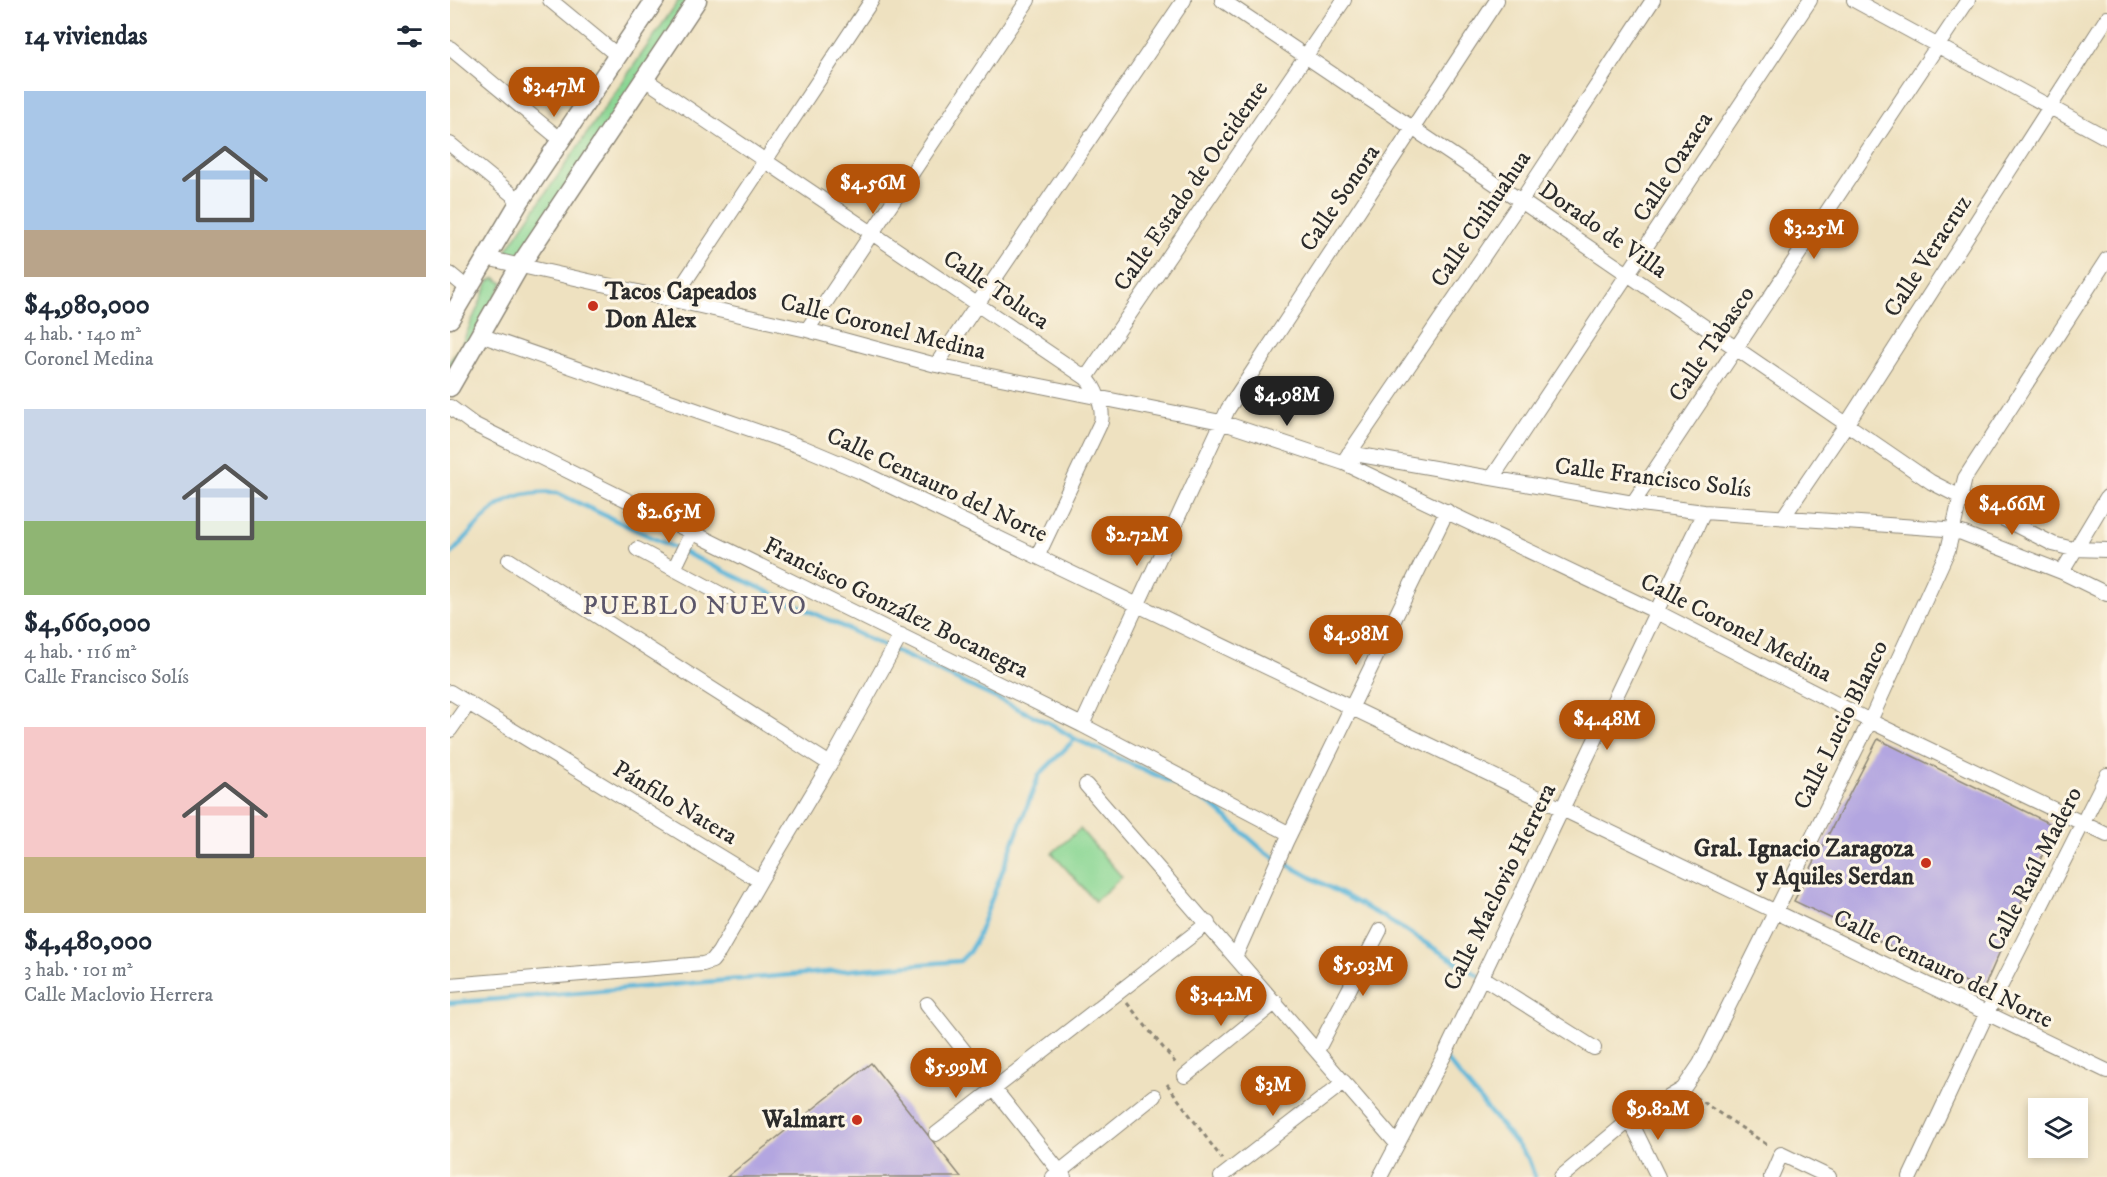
<!DOCTYPE html>
<html lang="es">
<head>
<meta charset="utf-8">
<style>
	:root { --surface:#fff; --page:#f6f6f7; --text:#1f2937; --muted:#747a83; --accent:#b45309 }
	body { margin:0; font-family:"IM FELL DW Pica",serif; background:var(--page); color:var(--text); height:100vh; display:flex; flex-direction:column; font-size:22px; white-space:nowrap }
	* { box-sizing:border-box; margin:0 }
	p { font-size:20px; color:var(--muted) }
	.icon { flex:none; width:33px; height:33px; fill:none; stroke:currentColor; stroke-width:2; stroke-linecap:round; stroke-linejoin:round }
	.map { position:relative; flex:1; overflow:hidden }
	.panel { display:flex; flex-direction:column; background:var(--surface); width:450px }
	.panel>* { flex:none }
	.fabs { position:absolute; left:1578px; top:1098px; display:grid; gap:12px }
	.fabs a { display:grid; place-items:center; width:60px; height:60px; border-radius:0px; background:var(--surface); box-shadow:0 3px 9px #0003; font-size:30px }
	.price { position:absolute; translate:-50% -51px; padding:0 14px; border-radius:21px; background:var(--accent); color:#fff; font-size:20px; line-height:39px; filter:drop-shadow(0 2px 3px #0008) }
	.price::after { content:''; position:absolute; left:50%; top:36px; width:18px; height:14px; margin-left:-9px; background:inherit; clip-path:polygon(0 0,100% 0,50% 100%) }
	.price.selected { background:#222; color:#fff }
	ul { padding:0; list-style:none }
	li { display:grid; align-content:center; gap:12px; height:318px; padding:0 24px }
	li span { display:grid; place-items:center; height:186px; border-radius:0px; color:#555 }
	li>.icon { margin-inline-start:auto }
	span .icon { width:108px; height:108px; fill:#fffc; stroke-width:1 }
	li b { font-size:26px }
	h2 { display:flex; justify-content:space-between; align-items:center; height:72px; padding:0 24px; font-size:26px }
	main { display:flex; flex:1; min-height:0 }
	.map>svg:first-child { display:block }
	.green { fill:#8bd794; stroke:#5b8160; stroke-width:1.5 }
	.lines { fill:none; stroke-linecap:round; stroke-linejoin:round }
	.stream { stroke:#5bb6d9; stroke-width:4.5 }
	.building { fill:#b3a6e0 }
	.street-casing { stroke:#8c8676; stroke-width:16 }
	.secondary-casing { stroke:#8c8676; stroke-width:21 }
	.path { stroke:#8c8676; stroke-width:3; stroke-dasharray:4.5 4.5; stroke-linecap:butt }
	.street { stroke:#fff; stroke-width:14 }
	.secondary { stroke:#fff; stroke-width:18 }
	.poi-dot { fill:#c8321e; stroke:#fcf5e5; stroke-width:2 }
	.labels { text-anchor:middle; dominant-baseline:central; stroke-width:6; stroke-linejoin:round; paint-order:stroke }
	.street-label { font-size:24px; fill:#2b2b2b; stroke:#fcf5e5 }
	.poi-label { font-size:24px; font-weight:bold; fill:#2b2b2b; stroke:#fcf5e5; text-anchor:end }
	.neighbourhood-label { font-size:26px; letter-spacing:1.5px; fill:#5b566a; stroke:#fcf5e5 }
</style>
</head>
<body>
<main>
<section class="panel">
<h2>14 viviendas<svg class="icon" aria-label="filters" viewBox="0 0 24 24"><path d="M4 7h16M4 17h16"/><circle cx="9" cy="7" r="2"/><circle cx="15" cy="17" r="2"/></svg></h2>
<ul>
<li><span style="background:linear-gradient(#a9c7e8 75%,#b9a48a 0)"><svg class="icon" aria-label="home" viewBox="0 0 24 24"><path d="M3 11l9-7 9 7M6 9v11h12V9"/></svg></span><div><b>$4,980,000</b><p>4 hab. · 140 m²</p><p>Coronel Medina</p></div></li>
<li><span style="background:linear-gradient(#c9d6e8 60%,#8fb573 0)"><svg class="icon" aria-label="home" viewBox="0 0 24 24"><path d="M3 11l9-7 9 7M6 9v11h12V9"/></svg></span><div><b>$4,660,000</b><p>4 hab. · 116 m²</p><p>Calle Francisco Solís</p></div></li>
<li><span style="background:linear-gradient(#f6c9c9 70%,#c2b280 0)"><svg class="icon" aria-label="home" viewBox="0 0 24 24"><path d="M3 11l9-7 9 7M6 9v11h12V9"/></svg></span><div><b>$4,480,000</b><p>3 hab. · 101 m²</p><p>Calle Maclovio Herrera</p></div></li>
</ul>
</section>
<div class="map">
<svg width="1657" height="1177" viewBox="0 0 1657 1177">
	<rect width="100%" height="100%" fill="#fcf5e5"/>
	<filter id="ink" filterUnits="userSpaceOnUse"><feTurbulence type="fractalNoise" baseFrequency=".0167" numOctaves="2"/><feDisplacementMap in="SourceGraphic" scale="12" xChannelSelector="R" yChannelSelector="G"/><feConvolveMatrix kernelMatrix="1 2 1 2 8 2 1 2 1" color-interpolation-filters="sRGB"/></filter>
	<filter id="wash" filterUnits="userSpaceOnUse"><feTurbulence type="fractalNoise" baseFrequency=".008" numOctaves="4" result="noise"/><feDisplacementMap in="SourceGraphic" scale="24" xChannelSelector="R" yChannelSelector="G"/><feGaussianBlur stdDeviation="1.35" result="paint"/><feColorMatrix in="noise" values="0 0 0 0 0 0 0 0 0 0 0 0 0 0 0 0 0 1.4 0 .05"/><feComposite in="paint" operator="in"/></filter>
	<g filter="url(#wash)">
		<rect width="100%" height="100%" fill="#eee1c0"/>
		<path class="green" d="M229,0H243L67,257L56,256L58,248Z
			M45,278L53,283L0,376V361L11,346L39,281Z
			M630,829L672,877L645,901L602,853Z"/>
		<g class="lines">
			<path class="stream" d="M0,555C35,518 50,488 107,493L601,724L625,739
				M0,1003L510,961L519,952L526,940L589,775L625,739L728,785L763,806L815,852L935,918L1029,976
				M995,1058L1078,1158L1085,1177"/>
		</g>
		<g id="blocks">
			<path class="building" d="M1428,739L1605,826L1533,990L1344,901Z
				M421,1063L511,1177H277Z"/>
		</g>
	</g>
	<g filter="url(#ink)">
		<use href="#blocks" fill-opacity="0" stroke="#8c8676" stroke-width="1.5"/>
		<g class="lines">
			<defs>
				<path id="street" d="M100,0L168,56
					M772,0L1071,201L1481,482L1603,544L1623,549L1657,550
					M1404,0L1657,138
					M0,48L111,140
					M193,78L636,378
					M0,144L70,201
					M36,258L357,330L486,365L771,422L894,463L1207,612L1420,721L1657,835
					M0,274L17,288
					M222,301L422,0
					M357,330L578,0
					M30,335L352,447L409,471L1657,1071
					M486,365L734,0
					M0,407L23,424L632,725L840,834
					M899,453L1183,503L1254,512L1495,529L1512,533L1612,572L1657,594
					M896,458L1071,201L1203,0
					M1042,478L1360,0
					M1183,503L1518,0
					M1334,516L1396,425L1657,18
					M187,549L278,598
					M588,555L651,422C654,409 646,387 636,378L894,0
					M59,560L380,764
					M224,569L242,532
					M1612,572L1657,497
					M0,692L310,881L380,764L451,635
					M632,725L778,409L1047,0
					M0,730L19,703
					M636,785L947,1144
					M786,955L836,842L997,511
					M1032,977L1144,1048
					M0,985L253,964L262,961L269,952L310,881
					M477,1004L614,1177
					M867,1051L930,930
					M735,1076L826,1002
					M1180,1120L1208,1177
					M486,1134L758,923
					M603,1177L704,1096
					M771,1177L894,1082
					M930,1177L995,1054L1254,512
					M1111,1177L1180,1120L1233,1089L1250,1064L1420,721L1498,550L1515,478L1657,259
					M1321,1177L1331,1154L1379,1177
					M1460,1177L1536,1015L1657,775"/>
				<path id="secondary" d="M0,319L70,201L205,0
					M0,387L69,267L247,0"/>
			</defs>
			<use href="#street" class="street-casing"/>
			<use href="#secondary" class="secondary-casing"/>
			<path class="path" d="M677,1003L728,1066
				M717,1084L772,1159
				M1245,1097L1319,1146"/>
			<use href="#street" class="street"/>
			<use href="#secondary" class="secondary"/>
		</g>
	</g>
	<g class="poi-dot">
		<circle cx="143" cy="306" r="6"/>
		<circle cx="1476" cy="863" r="6"/>
		<circle cx="407" cy="1120" r="6"/>
	</g>
	<g class="labels">
		<g class="street-label">
			<text transform="translate(1223 167) rotate(-57)">Calle Oaxaca</text>
			<text transform="translate(741 186) rotate(-55)">Calle Estado de Occidente</text>
			<text transform="translate(890 198) rotate(-56)">Calle Sonora</text>
			<text transform="translate(1031 219) rotate(-56)">Calle Chihuahua</text>
			<text transform="translate(1153 230) rotate(35)">Dorado de Villa</text>
			<text transform="translate(1478 256) rotate(-57)">Calle Veracruz</text>
			<text transform="translate(546 290) rotate(34)">Calle Toluca</text>
			<text transform="translate(433 327) rotate(14)">Calle Coronel Medina</text>
			<text transform="translate(1262 344) rotate(-56)">Calle Tabasco</text>
			<text transform="translate(1203 478) rotate(7)">Calle Francisco Solís</text>
			<text transform="translate(487 485) rotate(25)">Calle Centauro del Norte</text>
			<text transform="translate(446 608) rotate(26)">Francisco González Bocanegra</text>
			<text transform="translate(1286 628) rotate(27)">Calle Coronel Medina</text>
			<text transform="translate(1391 725) rotate(-64)">Calle Lucio Blanco</text>
			<text transform="translate(225 803) rotate(31)">Pánfilo Natera</text>
			<text transform="translate(1585 869) rotate(-63)">Calle Raúl Madero</text>
			<text transform="translate(1050 887) rotate(-64)">Calle Maclovio Herrera</text>
			<text transform="translate(1493 969) rotate(26)">Calle Centauro del Norte</text>
		</g>
		<g class="poi-label">
			<text x="155" y="292" text-anchor="start">Tacos Capeados<tspan x="155" dy="28">Don Alex</tspan></text>
			<text x="1464" y="849">Gral. Ignacio Zaragoza<tspan x="1464" dy="28">y Aquiles Serdan</tspan></text>
			<text x="395" y="1120">Walmart</text>
		</g>
		<g class="neighbourhood-label">
			<text x="245" y="606">PUEBLO NUEVO</text>
		</g>
	</g>
</svg>
<div class="fabs">
<a><svg class="icon" aria-label="layers" viewBox="0 0 24 24"><path d="M12 4l9 5-9 5-9-5zM3 14l9 5 9-5"/></svg></a>
</div>
<b class="price" style="left:104px;top:118px">$3.47M</b>
<b class="price" style="left:423px;top:215px">$4.56M</b>
<b class="price" style="left:1364px;top:260px">$3.25M</b>
<b class="price selected" style="left:837px;top:427px">$4.98M</b>
<b class="price" style="left:1562px;top:536px">$4.66M</b>
<b class="price" style="left:219px;top:544px">$2.65M</b>
<b class="price" style="left:687px;top:567px">$2.72M</b>
<b class="price" style="left:906px;top:666px">$4.98M</b>
<b class="price" style="left:1157px;top:751px">$4.48M</b>
<b class="price" style="left:913px;top:997px">$5.93M</b>
<b class="price" style="left:771px;top:1027px">$3.42M</b>
<b class="price" style="left:506px;top:1099px">$5.99M</b>
<b class="price" style="left:823px;top:1117px">$3M</b>
<b class="price" style="left:1208px;top:1141px">$9.82M</b>
</div>
</main>
</body>
</html>
